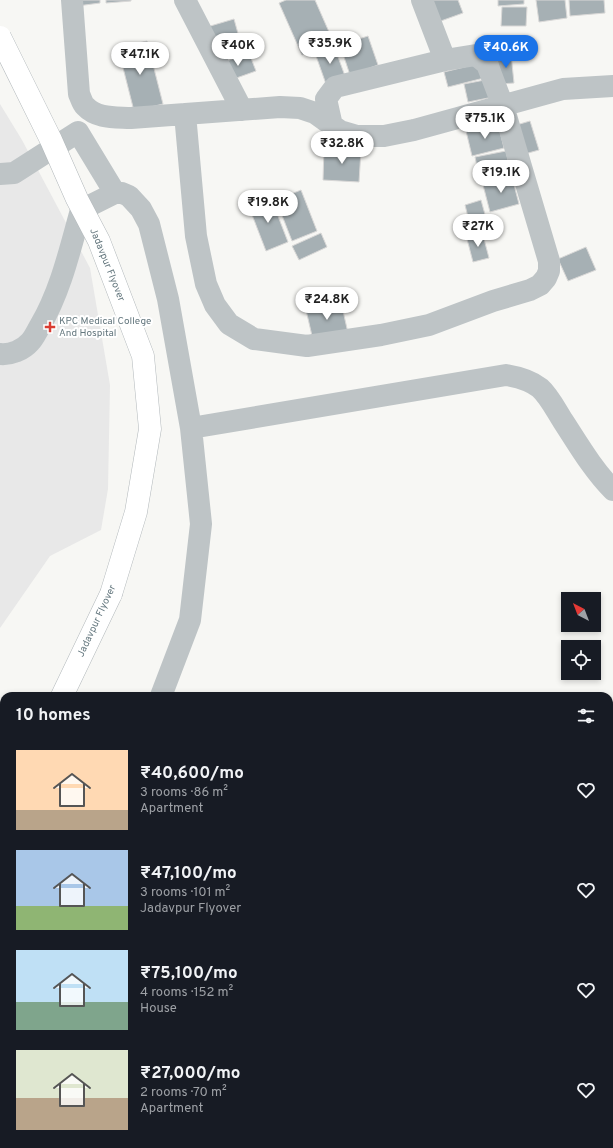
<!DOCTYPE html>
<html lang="en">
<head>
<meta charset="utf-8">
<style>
	:root { --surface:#171b24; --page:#20242c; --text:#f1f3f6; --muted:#9ea1a6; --accent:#1a73e8 }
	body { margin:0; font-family:Overpass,sans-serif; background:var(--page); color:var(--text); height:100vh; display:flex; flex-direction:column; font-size:15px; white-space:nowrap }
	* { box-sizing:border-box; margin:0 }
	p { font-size:13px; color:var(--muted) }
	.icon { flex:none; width:22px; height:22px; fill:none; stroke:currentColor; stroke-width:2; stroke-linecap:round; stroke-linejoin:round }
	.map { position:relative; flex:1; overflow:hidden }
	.sheet { position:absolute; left:0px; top:692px; width:613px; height:456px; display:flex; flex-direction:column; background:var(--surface); border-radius:12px 12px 0 0; box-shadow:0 2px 6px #0003 }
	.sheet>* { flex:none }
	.needle { width:26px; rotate:318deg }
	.controls { position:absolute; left:561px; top:592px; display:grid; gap:8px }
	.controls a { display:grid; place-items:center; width:40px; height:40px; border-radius:0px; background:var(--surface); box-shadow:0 2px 6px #0003; font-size:20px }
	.price { position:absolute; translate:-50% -34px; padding:0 9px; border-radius:14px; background:#fff; color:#222; font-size:13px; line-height:26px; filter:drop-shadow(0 1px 2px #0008) }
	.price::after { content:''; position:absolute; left:50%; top:24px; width:12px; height:9px; margin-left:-6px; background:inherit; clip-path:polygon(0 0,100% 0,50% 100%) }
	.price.selected { background:var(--accent); color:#fff }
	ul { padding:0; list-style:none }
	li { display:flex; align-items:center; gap:12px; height:100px; padding:0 16px }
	li span { display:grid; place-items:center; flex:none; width:112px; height:80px; border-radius:0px; color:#555 }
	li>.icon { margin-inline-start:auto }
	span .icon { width:48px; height:48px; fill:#fffc; stroke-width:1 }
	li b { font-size:17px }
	h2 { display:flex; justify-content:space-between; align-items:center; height:48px; padding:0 16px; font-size:17px }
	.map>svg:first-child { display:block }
	.built { fill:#e8e8e8 }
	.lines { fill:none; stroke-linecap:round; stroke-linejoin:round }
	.canal { stroke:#b5c4c6; stroke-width:22 }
	.building { fill:#a6b0b4; stroke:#d9d8d7 }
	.major-casing { stroke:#b2b8bb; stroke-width:23 }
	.minor { stroke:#bec4c6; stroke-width:22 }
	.major { stroke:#fff; stroke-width:22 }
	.major-bridge-casing { stroke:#b2b8bb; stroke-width:23; stroke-linecap:butt }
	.major-bridge { stroke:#fff; stroke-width:22 }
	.poi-dot { fill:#d93c32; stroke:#fff; stroke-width:1.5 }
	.labels { text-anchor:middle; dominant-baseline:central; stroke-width:4; stroke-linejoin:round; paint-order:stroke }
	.street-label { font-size:10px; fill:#64777e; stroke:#fff }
	.poi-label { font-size:10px; fill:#64777e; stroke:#fff; text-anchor:start }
</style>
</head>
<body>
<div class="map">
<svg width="613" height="1148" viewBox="0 0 613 1148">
	<rect width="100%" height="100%" fill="#f7f7f4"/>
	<path class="built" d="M0,104L22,140L90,268L110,385L108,489L101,530L50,556L0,628Z"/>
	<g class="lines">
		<path class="canal" d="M609,789L613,787
			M0,1011L4,1010"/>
	</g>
	<path class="building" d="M77,0H100V3L77,6Z
		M106,0H131V1L106,3Z
		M286,0H315L333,41L302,55L279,3Z
		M430,0H458L463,13L438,22Z
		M498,0H524V4L498,6Z
		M536,0H565L567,18L539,22Z
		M569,0H604L605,13L570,16Z
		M502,7H527L526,26H501Z
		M234,19L242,48L216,55L207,27Z
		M368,36L378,65L350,75L340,45Z
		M147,41L163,104L134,111L118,48Z
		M334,46L345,76L326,84L315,53Z
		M249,53L256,71L228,81L221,63Z
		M511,54L514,83L500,84L497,56Z
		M481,63L484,78L448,87L444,72Z
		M490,79L493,97L468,102L464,84Z
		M530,121L539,150L521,155L513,126Z
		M498,123L504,148L472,156L466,131Z
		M324,148L361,150L359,182L323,180Z
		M506,151L511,173L480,180L475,157Z
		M512,177L519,204L490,212L483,185Z
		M301,190L317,231L292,241L276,200Z
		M271,198L288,242L266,251L249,207Z
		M481,200L489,229L472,233L465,205Z
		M321,233L327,247L299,260L292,246Z
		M483,235L489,258L473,262L467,239Z
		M586,247L596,270L568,281L558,259Z
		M341,302L348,333L313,340L306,310Z
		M613,869V902L609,897V872Z
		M609,905L613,910V927L609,930Z
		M612,1039L613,1040V1090L609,1084V1041Z
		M613,1127V1137L609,1132V1130Z
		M160,1144H188L179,1148H162Z
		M326,1144H358L360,1148H328Z
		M486,1144H528L523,1148H489Z"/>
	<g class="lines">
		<defs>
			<path id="major" d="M62,696L111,594
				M0,812L4,806"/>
		</defs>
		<use href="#major" class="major-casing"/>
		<path class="minor" d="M72,0L79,94C81,98 82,103 85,106C97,119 115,117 131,118L280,107L300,108L315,113L340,131L357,136H384L414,130L563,89L613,86
			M185,0L242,110
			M185,114L196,236L206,284L215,305L229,324L254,339L307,346L381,335L429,325L493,301L530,290L540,285L546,278L549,271V261L503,106L487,64L476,55L445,60
			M332,126L326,99L335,87L445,60L422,0
			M0,174L14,173L78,132L115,193
			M0,354C11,355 23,350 30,342C34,338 37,331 40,326C61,290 70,249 81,210L115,193H122L129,196L141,209L149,224L168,299L191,428L506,375C518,377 530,380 540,388C549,396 556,410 563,421C578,444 593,470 613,490
			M161,696L190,620L201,524L191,428
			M0,1077L4,1076
			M609,1109L613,1107
			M0,1136L4,1134
			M321,1144L323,1148
			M466,1144L469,1148
			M193,1148L199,1144
			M429,1148L435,1144
			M541,1148L548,1144"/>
		<use href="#major" class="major"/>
		<defs>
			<path id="major-bridge" d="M0,37L51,140L77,199L99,241L143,356L150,429L136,512L111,594"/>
		</defs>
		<use href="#major-bridge" class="major-bridge-casing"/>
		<use href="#major-bridge" class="major-bridge"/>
	</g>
	<path class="poi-dot" d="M48 321h4v4h4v4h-4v4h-4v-4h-4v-4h4z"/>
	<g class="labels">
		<g class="street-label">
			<text transform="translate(107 265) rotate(68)">Jadavpur Flyover</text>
			<text transform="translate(97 621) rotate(-65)">Jadavpur Flyover</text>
		</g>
		<g class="poi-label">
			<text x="59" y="321">KPC Medical College<tspan x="59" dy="12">And Hospital</tspan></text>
		</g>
	</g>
</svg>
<div class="controls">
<a><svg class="needle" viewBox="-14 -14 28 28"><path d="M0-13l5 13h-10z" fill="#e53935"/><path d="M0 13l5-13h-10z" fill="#9ea1a6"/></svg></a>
<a><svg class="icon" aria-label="locate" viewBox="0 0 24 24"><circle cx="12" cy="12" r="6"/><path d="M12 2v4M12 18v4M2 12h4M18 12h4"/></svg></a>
</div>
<b class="price" style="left:330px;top:65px">₹35.9K</b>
<b class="price" style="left:238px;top:67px">₹40K</b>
<b class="price selected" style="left:506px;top:69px">₹40.6K</b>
<b class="price" style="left:140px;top:76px">₹47.1K</b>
<b class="price" style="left:485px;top:140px">₹75.1K</b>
<b class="price" style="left:342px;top:165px">₹32.8K</b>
<b class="price" style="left:501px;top:194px">₹19.1K</b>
<b class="price" style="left:268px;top:224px">₹19.8K</b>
<b class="price" style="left:478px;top:248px">₹27K</b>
<b class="price" style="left:327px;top:321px">₹24.8K</b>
<section class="sheet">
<h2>10 homes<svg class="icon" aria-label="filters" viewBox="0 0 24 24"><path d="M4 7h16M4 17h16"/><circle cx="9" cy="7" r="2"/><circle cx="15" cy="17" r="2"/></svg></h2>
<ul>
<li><span style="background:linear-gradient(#ffd9b3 75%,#b9a48a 0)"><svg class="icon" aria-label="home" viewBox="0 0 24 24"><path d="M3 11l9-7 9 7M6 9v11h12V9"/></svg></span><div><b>₹40,600/mo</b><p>3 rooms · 86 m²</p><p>Apartment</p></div><svg class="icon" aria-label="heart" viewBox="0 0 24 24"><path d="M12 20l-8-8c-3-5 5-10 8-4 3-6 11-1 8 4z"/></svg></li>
<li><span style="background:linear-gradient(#a9c7e8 70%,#8fb573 0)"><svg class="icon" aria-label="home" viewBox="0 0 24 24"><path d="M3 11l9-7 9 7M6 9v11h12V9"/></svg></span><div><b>₹47,100/mo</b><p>3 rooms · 101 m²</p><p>Jadavpur Flyover</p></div><svg class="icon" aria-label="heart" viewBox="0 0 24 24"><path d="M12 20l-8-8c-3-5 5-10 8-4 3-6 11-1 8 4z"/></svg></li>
<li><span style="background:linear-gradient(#bfe0f5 65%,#7fa58c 0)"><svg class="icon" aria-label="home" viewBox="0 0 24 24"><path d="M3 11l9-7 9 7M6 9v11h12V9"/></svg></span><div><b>₹75,100/mo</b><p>4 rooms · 152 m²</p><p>House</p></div><svg class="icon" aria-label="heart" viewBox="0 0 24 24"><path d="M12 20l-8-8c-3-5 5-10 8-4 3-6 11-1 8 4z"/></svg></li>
<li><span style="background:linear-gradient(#dfe7d0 60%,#b9a48a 0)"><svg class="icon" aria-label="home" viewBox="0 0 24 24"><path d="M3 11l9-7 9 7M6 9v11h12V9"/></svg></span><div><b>₹27,000/mo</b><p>2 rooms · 70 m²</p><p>Apartment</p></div><svg class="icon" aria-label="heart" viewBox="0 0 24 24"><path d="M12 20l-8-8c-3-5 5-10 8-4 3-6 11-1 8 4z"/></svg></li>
</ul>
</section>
</div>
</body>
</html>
